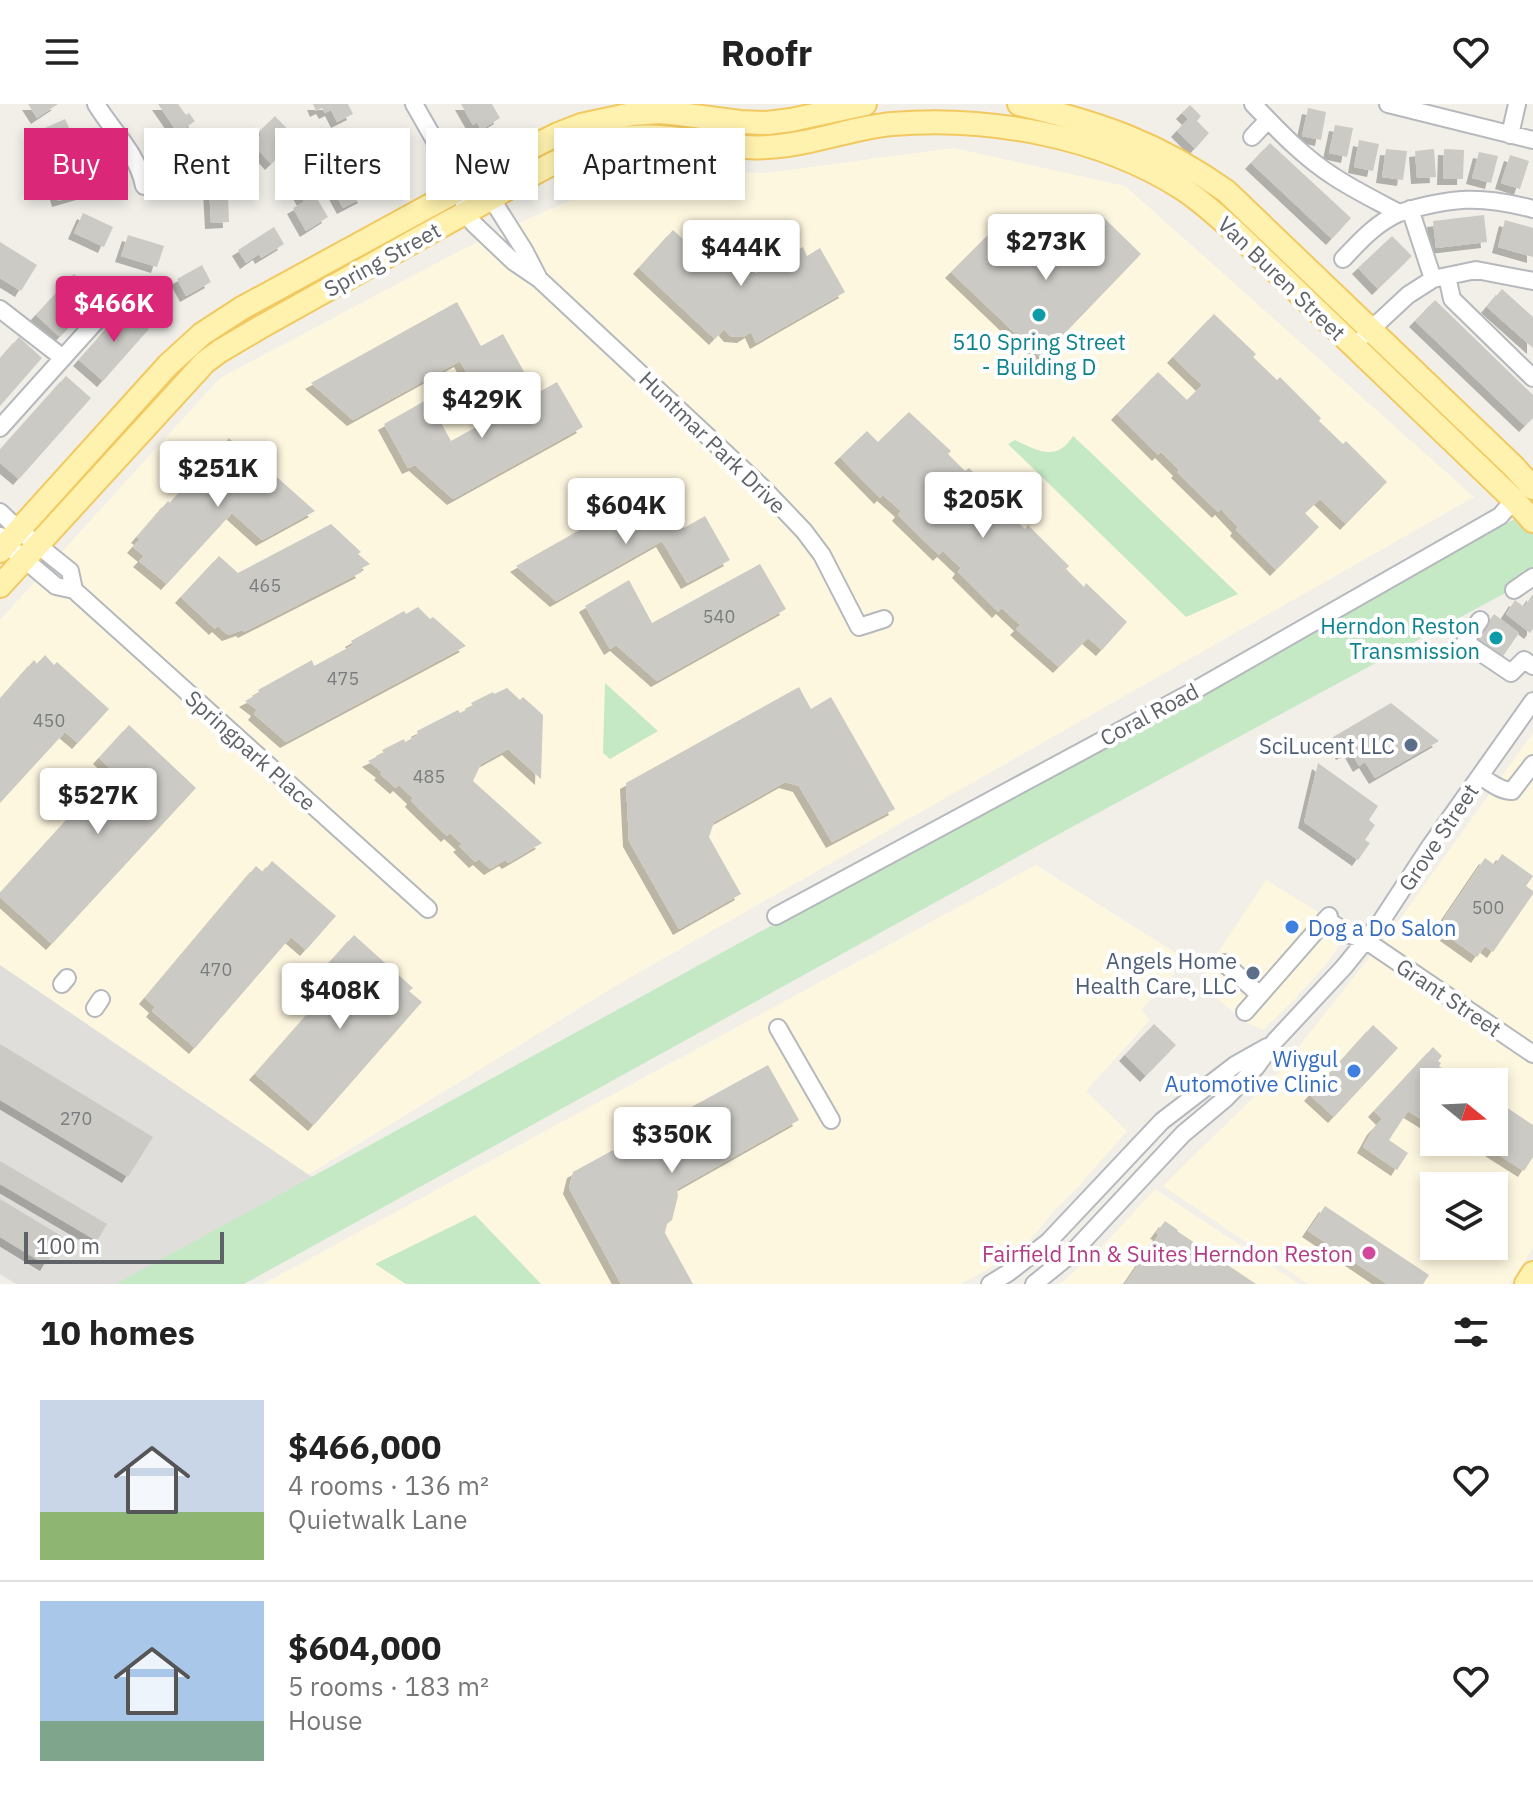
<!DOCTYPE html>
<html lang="en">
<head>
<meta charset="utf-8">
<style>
	:root { --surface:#fff; --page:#f2f2f2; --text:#222; --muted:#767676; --line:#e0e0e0; --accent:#db2777 }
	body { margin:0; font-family:"IBM Plex Sans",sans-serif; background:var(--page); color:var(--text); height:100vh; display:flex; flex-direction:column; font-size:30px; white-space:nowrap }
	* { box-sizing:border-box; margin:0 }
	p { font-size:26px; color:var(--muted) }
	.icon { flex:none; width:44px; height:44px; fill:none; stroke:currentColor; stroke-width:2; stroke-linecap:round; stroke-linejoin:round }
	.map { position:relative; height:1180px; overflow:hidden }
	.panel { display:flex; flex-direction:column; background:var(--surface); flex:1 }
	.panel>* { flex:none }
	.guide { position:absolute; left:24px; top:24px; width:800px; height:72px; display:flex; gap:16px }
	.needle { width:52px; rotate:108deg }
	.tools { position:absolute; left:1420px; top:964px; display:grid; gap:16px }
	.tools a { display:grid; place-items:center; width:88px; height:88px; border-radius:0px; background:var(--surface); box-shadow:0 4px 12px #0003; font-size:40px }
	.scale { position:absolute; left:24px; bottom:20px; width:200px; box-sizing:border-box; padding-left:8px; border:4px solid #5f6368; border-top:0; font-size:22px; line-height:28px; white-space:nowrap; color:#5f6368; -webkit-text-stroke:6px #fff; paint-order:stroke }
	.price { position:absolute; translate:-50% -68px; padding:0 18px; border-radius:8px; background:#fff; color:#222; font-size:26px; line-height:52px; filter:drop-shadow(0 2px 4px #0008) }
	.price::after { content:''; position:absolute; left:50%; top:48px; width:24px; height:18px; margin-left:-12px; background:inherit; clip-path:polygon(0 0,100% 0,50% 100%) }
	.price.current { background:var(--accent); color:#fff }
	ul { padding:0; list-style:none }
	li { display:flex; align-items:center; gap:24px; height:200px; padding:0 40px }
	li+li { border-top:2px solid var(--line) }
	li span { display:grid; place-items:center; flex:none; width:224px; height:160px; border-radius:0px; color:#555 }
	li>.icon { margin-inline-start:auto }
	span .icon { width:96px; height:96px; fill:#fffc; stroke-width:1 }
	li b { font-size:34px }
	h2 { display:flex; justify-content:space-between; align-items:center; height:96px; padding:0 40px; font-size:34px }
	.tag { padding:0 28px; border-radius:0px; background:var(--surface); box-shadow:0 4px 12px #0003; font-size:28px; line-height:72px }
	.tag.current { background:var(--accent); color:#fff }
	header { display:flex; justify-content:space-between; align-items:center; height:104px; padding:0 40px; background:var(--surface); font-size:36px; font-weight:800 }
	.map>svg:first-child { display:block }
	.commercial { fill:#fef7e0; fill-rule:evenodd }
	.industrial { fill:#e0deda }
	.green { fill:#c5e8c5 }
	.building { fill:#cccac5; filter:url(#shadow) }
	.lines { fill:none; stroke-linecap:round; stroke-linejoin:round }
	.minor-casing { stroke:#b5b8bc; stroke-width:20 }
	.major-casing { stroke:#f2c960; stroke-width:26 }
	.minor { stroke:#fff; stroke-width:16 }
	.major { stroke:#fff2af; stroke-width:22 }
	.culture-dot { fill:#0f9aa8; stroke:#fff; stroke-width:3 }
	.service-dot { fill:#5c6f8a; stroke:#fff; stroke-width:3 }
	.shop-dot { fill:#3f7fe0; stroke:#fff; stroke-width:3 }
	.hotel-dot { fill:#d1479c; stroke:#fff; stroke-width:3 }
	.labels { text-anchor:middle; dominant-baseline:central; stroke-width:8; stroke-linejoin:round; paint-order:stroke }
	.number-label { font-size:18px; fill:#7a7d7f }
	.street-label { font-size:22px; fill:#5f6368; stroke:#fff }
	.culture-label { font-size:22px; fill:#0d838f; stroke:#fff }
	.service-label { font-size:22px; fill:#4e5e75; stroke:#fff; text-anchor:end }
	.shop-label { font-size:22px; fill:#366cbe; stroke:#fff; text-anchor:start }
	.hotel-label { font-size:22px; fill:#b23c85; stroke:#fff; text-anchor:end }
</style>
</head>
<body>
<header><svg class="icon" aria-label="menu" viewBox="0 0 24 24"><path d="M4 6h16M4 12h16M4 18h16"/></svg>Roofr<svg class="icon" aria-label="heart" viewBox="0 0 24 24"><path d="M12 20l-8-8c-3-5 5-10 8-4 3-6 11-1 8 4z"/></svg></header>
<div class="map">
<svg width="1533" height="1180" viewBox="0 0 1533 1180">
	<defs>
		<filter id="shadow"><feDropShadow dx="-6" dy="6" stdDeviation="0" flood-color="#0004"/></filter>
	</defs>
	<rect width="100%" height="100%" fill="#f1efe8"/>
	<path class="commercial" d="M954,44L1125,82L1474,393L624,877L303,1074L0,863V516L220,274L465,144L641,64L766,69Z
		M1533,629V1144L1509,1180H1308L1163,1082L1278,969L1403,811ZM1434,978H1494V1038H1434ZM1434,1082H1494V1142H1434Z
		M1036,761L1176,849L1174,870L1141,906L1150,916L1086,987L1127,1027L1078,1083L1055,1106L1031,1135L1004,1155L985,1167L960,1180H541L475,1111L376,1160L406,1180H263Z
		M1266,776L1349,827L1327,859L1294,896L1263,926L1245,918L1205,884L1200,875Z
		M1155,1085L1299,1180H1060L1101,1144Z"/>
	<path class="industrial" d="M0,861L312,1073L117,1180H16L0,1170Z"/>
	<path class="green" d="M1073,332L1087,345L1238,490L1186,513L1008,340L1015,336C1038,347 1057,358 1073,332Z
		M1533,405V474L1070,724L244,1180H116Z
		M605,579L658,627L610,655L603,649Z
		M475,1111L541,1180H406L375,1160Z"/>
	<path class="building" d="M28,0H58L37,14Z
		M158,0H178L186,11L189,9L195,17L178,29Z
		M313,0H348L353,10L337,18L331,6L325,9L322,4L316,7Z
		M461,0H492L500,14L481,26L477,18L473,21Z
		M1190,1L1201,12L1197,17L1209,29L1195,45L1177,27L1188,15L1182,9Z
		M1308,4L1326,8L1321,36L1302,32Z
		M275,12L297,35L271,60L252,39L261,31L259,28Z
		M65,15L79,45L58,54L45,24Z
		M1335,21L1353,24L1347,53L1329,49Z
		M212,27L224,51L222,52L227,63L213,71L194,36Z
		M386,28L408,67L383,81L370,57L383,49L375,34Z
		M1359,36L1379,40L1373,67L1354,63Z
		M1270,39L1351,114L1332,135L1251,59Z
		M1386,45L1407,47L1403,76L1382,73Z
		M1434,45L1436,73L1417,74L1415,47Z
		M1444,45L1464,46L1463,75H1443Z
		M1479,48L1498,52L1491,79L1472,74Z
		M1510,51L1529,57L1520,85L1501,79Z
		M348,57L360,79L357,81L364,93L343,104L331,82L341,76L335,65Z
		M80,59L89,88L58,97L55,86L66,83L61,65Z
		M224,81L225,93L228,92L229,118L211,119L209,82Z
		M309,81L328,113L306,127L293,104L304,98L298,87Z
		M83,109L113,123L104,143L74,129Z
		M1101,111L1141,150L1041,254L951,168L992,127L1026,160L1041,146L1053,159Z
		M1484,111L1487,138L1436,144L1433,117Z
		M1505,116L1533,124V153L1498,143Z
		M274,123L284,140L261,154L259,150L246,159L238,146Z
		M673,126L685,137L691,130L730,166L738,160L750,162L756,169L803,143L807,152L820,144L845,188L756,239L751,228L743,233L730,232L724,225L715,235L639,164Z
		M128,131L164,142L157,163L121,152Z
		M1392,132L1412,152L1378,185L1358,164Z
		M0,138L37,161L21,187L0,174Z
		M202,161L211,178L186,192L177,175Z
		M74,170L98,192L60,233L36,211Z
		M1502,185L1533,213V244L1487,203Z
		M1435,196L1533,291V314L1525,322L1415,217Z
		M457,198L481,242L503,230L528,275L484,300L460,257L353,316L311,279Z
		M125,204L149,225L103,277L79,256Z
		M1214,210L1256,250L1253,253L1277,276L1280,273L1321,314L1319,317L1343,340L1346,337L1387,378L1346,420L1320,395L1305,409L1319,423L1276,466L1236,426L1238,423L1221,405L1218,408L1177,368L1179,366L1161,348L1158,351L1117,310L1158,268L1187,296L1202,281L1173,253Z
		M19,233L42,254L0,302V255Z
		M66,272L91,294L19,375L0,359V346Z
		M557,278L583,323L453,395L415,361L408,364L384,320L428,295L451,337Z
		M909,308L951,347L948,350L965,367L969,364L1008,404L1006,407L1025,425L1028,421L1069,462L1066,465L1084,483L1086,479L1127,518L1102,546L1088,534L1059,563L1016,525L1020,521L1002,504L998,508L958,468L961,464L943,447L939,451L898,411L901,407L883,391L880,394L840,353L867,327L878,338Z
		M229,334L239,344L242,342L315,407L262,436L232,409L167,480L139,457L144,452L133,443L140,435L137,433L168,397L170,399L189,378L187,376L219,340L222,343Z
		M659,381L684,424L705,412L730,456L687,479L662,437L556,497L516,462Z
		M331,420L361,448L358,450L370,460L360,465L362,468L244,528L242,526L228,531L218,522L215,525L181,493L219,452L238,469Z
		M760,460L786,505L657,577L616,541L610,545L585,502L629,476L652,519Z
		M1533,490V525L1530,529L1506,510L1515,496L1524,503Z
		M418,503L430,515L433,513L466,542L286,638L254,610L257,606L245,597L260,589L258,586L312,556L314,562L353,541L351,537L404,507L406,510Z
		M1494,510L1519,529L1499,558L1473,539Z
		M45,551L54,561L57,558L109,605L78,639L65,628L0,699V595L34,556L37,560Z
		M799,583L811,605L831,593L895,705L832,738L799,682L785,678L714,718L709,733L741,790L679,825L629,737L626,679Z
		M507,584L520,596L523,593L543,611L541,675L508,645L481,660L473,677L542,739L508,759L505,756L490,765L479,755L475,758L459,742L462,740L450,729L447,732L411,697L413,694L399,681L396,684L380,670L382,668L368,657L384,649L382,646L404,635L405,638L418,631L417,627L458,606L460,609L473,602L471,599L493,588L494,590Z
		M1391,599L1439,637L1375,674L1365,658L1359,662L1350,646L1342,650L1333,633Z
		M129,621L196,684L52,840L0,793V789L112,666L99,654Z
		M1318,659L1378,702L1369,716L1375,721L1365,736L1370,739L1358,756L1304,718Z
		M1502,750L1533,772L1526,782L1533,787V790L1493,848L1485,842L1477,853L1446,831L1452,822L1443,816L1485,754L1495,761Z
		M272,757L336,812L306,846L291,833L195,944L152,907L155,903L145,894L256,762L263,768Z
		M354,831L413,884L409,887L422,898L314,1021L255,970L334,880L321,868Z
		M1154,920L1176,941L1146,972L1125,951Z
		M1373,921L1398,944L1334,1013L1310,991Z
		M0,940L153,1033L128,1073L0,996Z
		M1433,943L1442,952L1438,957L1441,959L1439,962L1459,976L1458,978H1434V1013L1429,1020L1408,1007L1389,1036L1408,1049L1397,1066L1363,1043L1373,1025L1382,1015L1374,1007Z
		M768,961L799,1016L677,1085L678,1092L672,1116L667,1120L665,1129L693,1180H621L569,1084L573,1068Z
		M1494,995L1533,1021V1053L1524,1067L1483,1041L1484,1038H1494Z
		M0,1057L107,1120L97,1137L0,1080Z
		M0,1095L63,1133L46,1161L0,1133Z
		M1325,1102L1429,1171L1423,1180H1387L1308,1127Z
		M1165,1117L1178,1126L1177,1127L1256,1180H1125L1159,1130L1156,1129Z"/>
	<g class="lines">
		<defs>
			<path id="minor" d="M96,0C113,28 138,50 144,82
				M414,0L462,84L465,109L474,120L514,158L539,175L763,384L804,427L822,451L859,523L884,515
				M1253,0C1278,26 1303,53 1333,72C1354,86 1377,97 1399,109C1376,119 1360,137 1343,155
				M1388,0L1533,36
				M1510,31L1517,0
				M1252,33L1268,16
				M462,84L491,94L524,146L538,173
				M1410,105L1433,175
				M1399,109C1451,93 1481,91 1533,105
				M1447,172L1452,195L1533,274
				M0,205L63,254
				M1365,231L1408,191L1433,175L1476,166L1533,177
				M0,324L115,196
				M0,408L19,426L70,467L74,486
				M0,432L6,440L56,482L74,486L428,805
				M1514,486L1533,473
				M1480,516L1465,538L1511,569L1524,556L1533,562
				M1480,672C1490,678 1500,687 1512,687L1533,660
				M776,812L1190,589L1500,412L1514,396
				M1326,815L1350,831L1365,836L1533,950
				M1224,859L1260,891
				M62,880L67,874
				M95,904L101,895
				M1245,908L1329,812
				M778,924L831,1016
				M990,1180L1008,1169L1048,1138L1162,1017L1235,961L1267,943
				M1034,1180L1071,1150L1183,1030L1226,994L1256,963L1275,937L1344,863L1382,816L1431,741L1533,597"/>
			<path id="major" d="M1019,0C1100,19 1158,39 1226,87L1514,363L1533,384
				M0,447L168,261L202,230L242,204L462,84L534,42L558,30L581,21L632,10L660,8L680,10L740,18L767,19L791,16L865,0
				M0,482L205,258L220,247L259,224C327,186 396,147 465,109C509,85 551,56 599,40C655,20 711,47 767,43C810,41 850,24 892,20C988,12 1101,32 1183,85C1200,96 1215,110 1230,123L1514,396L1533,417
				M1526,1180L1533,1169"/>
		</defs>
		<use href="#minor" class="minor-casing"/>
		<use href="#major" class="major-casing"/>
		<use href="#minor" class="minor"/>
		<use href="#major" class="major"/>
	</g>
	<g class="culture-dot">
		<circle cx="1039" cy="211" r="8"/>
		<circle cx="1496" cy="534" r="8"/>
	</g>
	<g class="service-dot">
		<circle cx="1411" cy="641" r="8"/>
		<circle cx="1253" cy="869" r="8"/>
	</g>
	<g class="shop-dot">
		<circle cx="1292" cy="823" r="8"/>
		<circle cx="1354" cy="967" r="8"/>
	</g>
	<circle class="hotel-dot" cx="1369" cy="1149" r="8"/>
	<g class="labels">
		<g class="number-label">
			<text x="265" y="481">465</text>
			<text x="719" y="512">540</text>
			<text x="343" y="574">475</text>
			<text x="49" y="616">450</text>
			<text x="429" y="672">485</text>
			<text x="1488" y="803">500</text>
			<text x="216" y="865">470</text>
			<text x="76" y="1014">270</text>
		</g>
		<g class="street-label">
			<text transform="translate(382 155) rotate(-29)">Spring Street</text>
			<text transform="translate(1282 174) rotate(44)">Van Buren Street</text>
			<text transform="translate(713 338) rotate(44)">Huntmar Park Drive</text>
			<text transform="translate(1149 610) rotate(-28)">Coral Road</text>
			<text transform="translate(251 646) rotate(42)">Springpark Place</text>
			<text transform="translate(1438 733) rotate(-56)">Grove Street</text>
			<text transform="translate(1449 893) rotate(34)">Grant Street</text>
		</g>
		<g class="culture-label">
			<text x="1039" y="237">510 Spring Street<tspan x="1039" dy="25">- Building D</tspan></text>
			<text x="1480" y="521" text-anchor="end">Herndon Reston<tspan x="1480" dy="25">Transmission</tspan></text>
		</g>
		<g class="service-label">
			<text x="1395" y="641">SciLucent LLC</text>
			<text x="1237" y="856">Angels Home<tspan x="1237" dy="25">Health Care, LLC</tspan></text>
		</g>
		<g class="shop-label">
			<text x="1308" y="823">Dog a Do Salon</text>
			<text x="1338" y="954" text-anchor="end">Wiygul<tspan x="1338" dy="25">Automotive Clinic</tspan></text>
		</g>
		<g class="hotel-label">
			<text x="1353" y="1149">Fairfield Inn &amp; Suites Herndon Reston</text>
		</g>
	</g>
</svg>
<div class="tools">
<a><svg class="needle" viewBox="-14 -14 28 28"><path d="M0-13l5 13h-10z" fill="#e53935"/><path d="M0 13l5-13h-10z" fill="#767676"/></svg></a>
<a><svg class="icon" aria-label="layers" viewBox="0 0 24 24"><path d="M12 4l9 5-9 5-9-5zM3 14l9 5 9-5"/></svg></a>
</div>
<div class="scale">100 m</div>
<b class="price" style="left:1046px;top:178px">$273K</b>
<b class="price" style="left:741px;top:184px">$444K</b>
<b class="price current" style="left:114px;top:240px">$466K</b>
<b class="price" style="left:482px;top:336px">$429K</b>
<b class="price" style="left:218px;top:405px">$251K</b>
<b class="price" style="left:983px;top:436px">$205K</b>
<b class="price" style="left:626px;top:442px">$604K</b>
<b class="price" style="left:98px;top:732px">$527K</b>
<b class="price" style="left:340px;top:927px">$408K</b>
<b class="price" style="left:672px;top:1071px">$350K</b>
<div class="guide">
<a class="tag current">Buy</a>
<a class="tag">Rent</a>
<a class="tag">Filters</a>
<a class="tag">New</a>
<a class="tag">Apartment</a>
</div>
</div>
<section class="panel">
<h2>10 homes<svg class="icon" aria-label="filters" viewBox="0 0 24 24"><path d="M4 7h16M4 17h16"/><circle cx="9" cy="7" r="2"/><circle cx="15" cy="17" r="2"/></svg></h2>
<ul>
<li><span style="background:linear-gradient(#c9d6e8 70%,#8fb573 0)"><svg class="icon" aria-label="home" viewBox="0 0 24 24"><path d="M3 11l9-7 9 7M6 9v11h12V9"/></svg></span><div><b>$466,000</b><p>4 rooms · 136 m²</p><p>Quietwalk Lane</p></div><svg class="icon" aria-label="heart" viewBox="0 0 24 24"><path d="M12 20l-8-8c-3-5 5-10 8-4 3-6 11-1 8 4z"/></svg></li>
<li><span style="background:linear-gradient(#a9c7e8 75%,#7fa58c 0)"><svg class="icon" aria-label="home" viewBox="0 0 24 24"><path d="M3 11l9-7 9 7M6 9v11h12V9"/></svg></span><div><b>$604,000</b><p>5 rooms · 183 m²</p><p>House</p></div><svg class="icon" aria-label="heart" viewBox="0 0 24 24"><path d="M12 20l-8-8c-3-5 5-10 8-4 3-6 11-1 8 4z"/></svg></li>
</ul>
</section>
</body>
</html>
